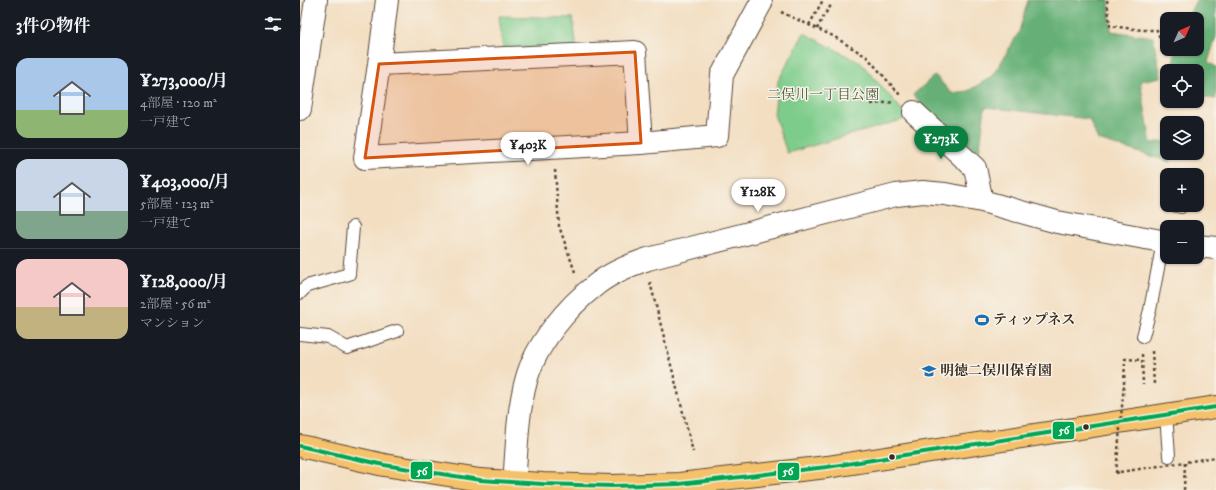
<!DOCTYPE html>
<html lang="ja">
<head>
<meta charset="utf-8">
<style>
	:root { --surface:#171b24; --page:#20242c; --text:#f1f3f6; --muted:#9ea1a6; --line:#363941; --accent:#0b8043 }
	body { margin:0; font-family:"IM FELL DW Pica","Noto Serif JP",serif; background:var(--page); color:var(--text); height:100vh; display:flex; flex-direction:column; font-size:15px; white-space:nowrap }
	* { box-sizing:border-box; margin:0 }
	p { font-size:13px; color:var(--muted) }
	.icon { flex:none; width:22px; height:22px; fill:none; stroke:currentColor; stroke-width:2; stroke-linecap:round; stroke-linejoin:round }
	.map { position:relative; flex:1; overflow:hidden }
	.panel { display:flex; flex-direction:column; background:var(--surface); width:300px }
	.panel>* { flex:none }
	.needle { width:26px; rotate:45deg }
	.buttons { position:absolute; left:860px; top:12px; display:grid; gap:8px }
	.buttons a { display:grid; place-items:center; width:44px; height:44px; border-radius:8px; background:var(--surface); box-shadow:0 1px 3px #0004; font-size:20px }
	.price { position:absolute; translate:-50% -34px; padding:0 9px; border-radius:14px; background:#fff; color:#222; font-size:13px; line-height:26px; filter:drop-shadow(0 1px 2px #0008) }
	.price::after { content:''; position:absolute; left:50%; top:24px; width:12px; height:9px; margin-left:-6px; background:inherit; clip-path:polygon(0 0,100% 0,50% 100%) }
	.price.active { background:var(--accent); color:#fff }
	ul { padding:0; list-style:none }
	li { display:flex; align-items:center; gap:12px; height:100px; padding:0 16px }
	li+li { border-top:1px solid var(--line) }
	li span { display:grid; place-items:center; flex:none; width:112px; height:80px; border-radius:12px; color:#555 }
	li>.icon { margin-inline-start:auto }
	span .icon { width:48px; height:48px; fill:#fffc; stroke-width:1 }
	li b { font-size:17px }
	h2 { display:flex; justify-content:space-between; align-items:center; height:48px; padding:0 16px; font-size:17px }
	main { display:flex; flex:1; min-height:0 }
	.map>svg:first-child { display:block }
	.green { fill:#7dcc8b; stroke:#5c7b54 }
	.forest { fill:#66b077; stroke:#506d4a }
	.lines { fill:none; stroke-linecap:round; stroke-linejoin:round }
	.service-casing { stroke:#574536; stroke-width:14 }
	.minor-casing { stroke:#574536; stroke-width:24 }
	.primary-casing { stroke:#574536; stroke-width:24 }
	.path { stroke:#574536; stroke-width:2.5; stroke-dasharray:3 3; stroke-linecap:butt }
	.service { stroke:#fff; stroke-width:12 }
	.minor { stroke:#fff; stroke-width:22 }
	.primary { stroke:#f5c16b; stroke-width:22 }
	.path-bridge { stroke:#574536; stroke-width:2.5; stroke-dasharray:3 3; stroke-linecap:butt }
	.bus-1-casing { stroke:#f7f3e8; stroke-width:7 }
	.bus-1 { stroke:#00a651; stroke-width:4 }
	.marked { fill:#d7540e; fill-opacity:0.2; stroke:#d7540e; stroke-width:3; stroke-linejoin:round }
	.bus-dot { fill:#3b2a1e; stroke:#f7f3e8; stroke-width:1.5 }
	.labels { text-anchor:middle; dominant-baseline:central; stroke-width:3; stroke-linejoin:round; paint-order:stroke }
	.park-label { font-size:14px; fill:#4f5b3f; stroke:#f7f3e8 }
	.poi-label { font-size:14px; font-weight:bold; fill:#3b2a1e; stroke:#f7f3e8; text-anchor:start }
	.line-badge { stroke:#f7f3e8; stroke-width:1.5 }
	.badge-label { font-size:11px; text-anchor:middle; font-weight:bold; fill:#fff }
</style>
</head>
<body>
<main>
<section class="panel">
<h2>3件の物件<svg class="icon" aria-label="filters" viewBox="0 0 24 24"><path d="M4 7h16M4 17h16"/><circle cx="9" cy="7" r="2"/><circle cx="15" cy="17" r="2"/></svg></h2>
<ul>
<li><span style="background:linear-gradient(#a9c7e8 65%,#8fb573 0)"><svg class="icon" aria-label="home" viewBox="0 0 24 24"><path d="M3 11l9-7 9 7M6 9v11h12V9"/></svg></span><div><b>¥273,000/月</b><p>4部屋 · 120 m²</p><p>一戸建て</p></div></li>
<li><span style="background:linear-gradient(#c9d6e8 65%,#7fa58c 0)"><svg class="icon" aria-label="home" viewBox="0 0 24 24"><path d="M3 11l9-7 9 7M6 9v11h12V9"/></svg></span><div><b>¥403,000/月</b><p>5部屋 · 123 m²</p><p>一戸建て</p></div></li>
<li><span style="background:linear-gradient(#f6c9c9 60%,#c2b280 0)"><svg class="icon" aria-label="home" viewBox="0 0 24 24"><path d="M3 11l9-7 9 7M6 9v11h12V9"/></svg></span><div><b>¥128,000/月</b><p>2部屋 · 56 m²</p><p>マンション</p></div></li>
</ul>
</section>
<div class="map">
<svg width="916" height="490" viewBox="0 0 916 490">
	<rect width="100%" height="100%" fill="#f7f3e8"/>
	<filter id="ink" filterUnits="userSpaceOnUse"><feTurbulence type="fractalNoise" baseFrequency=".025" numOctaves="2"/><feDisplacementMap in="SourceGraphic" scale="8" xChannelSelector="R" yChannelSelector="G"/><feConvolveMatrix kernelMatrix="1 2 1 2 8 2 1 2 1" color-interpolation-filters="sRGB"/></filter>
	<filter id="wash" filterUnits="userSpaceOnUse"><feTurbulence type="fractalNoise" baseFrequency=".012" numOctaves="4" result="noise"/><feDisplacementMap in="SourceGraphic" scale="16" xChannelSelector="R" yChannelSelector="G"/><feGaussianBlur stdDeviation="0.9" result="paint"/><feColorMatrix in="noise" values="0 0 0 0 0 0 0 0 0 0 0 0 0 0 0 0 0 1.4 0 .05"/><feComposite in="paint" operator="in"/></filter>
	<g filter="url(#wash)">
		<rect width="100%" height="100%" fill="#f3dec1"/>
		<path class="green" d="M199,16L273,18L277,50H203Z
			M504,33L561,63L609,118L487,153L474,114L478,81Z"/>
		<path class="forest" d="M728,0H809L811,31L853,37L861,77L840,81L851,143L867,141V153H871L870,162L798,140L789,119L685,107L680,148L676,153L621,104L613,95L635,75L651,93L668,91L693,76L719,32Z
			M896,0H916V36L908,62L916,67V99L897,96V71H874V59L875,49H897V19H888V17Z"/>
	</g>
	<g filter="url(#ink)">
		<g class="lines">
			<defs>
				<path id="service" d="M872,205L881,207
					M0,293L7,286L49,274L53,227
					M0,334L28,337L47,348L97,331
					M843,336L850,310L863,242
					M866,414L869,456"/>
				<path id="minor" d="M87,0L79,64L65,158L341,143L417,136L422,75L461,3
					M79,64L335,52L341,143
					M0,109L16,0
					M614,112L675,168L682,201
					M897,246L916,248
					M214,483C217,449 217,414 226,381C235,345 268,306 297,284C312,272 330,265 348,259L596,195L623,192L645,194L682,201L757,222L867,242"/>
				<path id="primary" d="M0,446L84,465L180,480L243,484L312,486L379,484L527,467L916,407"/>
			</defs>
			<use href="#service" class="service-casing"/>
			<use href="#minor" class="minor-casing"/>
			<use href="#primary" class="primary-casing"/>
			<path class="path" d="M807,0L810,26L842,30H857L862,44
				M481,12L533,36L567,57L600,95
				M509,25L523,0
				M517,29L523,17L532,4
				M571,104L594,102
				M255,170L259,226L275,272
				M350,282L393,452
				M852,351L854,384
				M842,354L843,385
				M824,384L825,359L842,360
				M816,473L820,472"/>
			<use href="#service" class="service"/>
			<use href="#minor" class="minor"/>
			<use href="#primary" class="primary"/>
			<path class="path-bridge" d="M820,472L885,462
				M816,473L824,384
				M884,490L885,462L916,457"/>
			<defs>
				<path id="bus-1" d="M0,446L84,465L180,480L243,484L312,486L379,484L527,467L916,407"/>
			</defs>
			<use href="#bus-1" class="bus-1-casing"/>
			<use href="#bus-1" class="bus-1"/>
		</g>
	</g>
	<path class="marked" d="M335,52L341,143L65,158L79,64Z"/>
	<defs>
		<symbol id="stadium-bare" viewBox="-9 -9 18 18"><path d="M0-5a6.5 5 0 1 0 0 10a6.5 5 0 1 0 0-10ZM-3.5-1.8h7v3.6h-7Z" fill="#1f6fb2" stroke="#f7f3e8" stroke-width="2.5" paint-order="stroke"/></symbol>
		<symbol id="school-bare" viewBox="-9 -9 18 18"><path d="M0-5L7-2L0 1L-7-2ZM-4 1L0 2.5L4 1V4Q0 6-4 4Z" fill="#1f6fb2" stroke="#f7f3e8" stroke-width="2.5" paint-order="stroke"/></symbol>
	</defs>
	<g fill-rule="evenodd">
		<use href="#stadium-bare" x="672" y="310" width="20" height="20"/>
		<use href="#school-bare" x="619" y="361" width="20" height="20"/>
	</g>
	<g class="bus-dot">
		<circle cx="786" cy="427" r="3.5"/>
		<circle cx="592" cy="457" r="3.5"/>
	</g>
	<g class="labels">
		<g class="park-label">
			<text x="523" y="95">二俣川一丁目公園</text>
		</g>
		<g class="poi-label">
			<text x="693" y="320">ティップネス</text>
			<text x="640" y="371">明徳二俣川保育園</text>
		</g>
	</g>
	<g class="line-badge">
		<rect x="752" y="421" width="23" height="19" rx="4" fill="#00a651"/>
		<rect x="110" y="461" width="23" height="19" rx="4" fill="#00a651"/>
		<rect x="477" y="462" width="23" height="19" rx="4" fill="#00a651"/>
	</g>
	<g class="badge-label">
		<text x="764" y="434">56</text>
		<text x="122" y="475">56</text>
		<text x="488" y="475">56</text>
	</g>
</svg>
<div class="buttons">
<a><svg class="needle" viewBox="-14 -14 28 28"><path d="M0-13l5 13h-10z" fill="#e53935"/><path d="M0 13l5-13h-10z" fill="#9ea1a6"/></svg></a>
<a><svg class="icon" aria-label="locate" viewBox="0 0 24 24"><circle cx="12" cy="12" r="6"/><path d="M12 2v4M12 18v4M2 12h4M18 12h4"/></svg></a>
<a><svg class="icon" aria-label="layers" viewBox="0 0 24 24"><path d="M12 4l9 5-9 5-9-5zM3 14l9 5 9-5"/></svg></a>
<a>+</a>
<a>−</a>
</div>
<b class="price active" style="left:641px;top:160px">¥273K</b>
<b class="price" style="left:228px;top:166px">¥403K</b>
<b class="price" style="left:458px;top:213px">¥128K</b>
</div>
</main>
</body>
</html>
